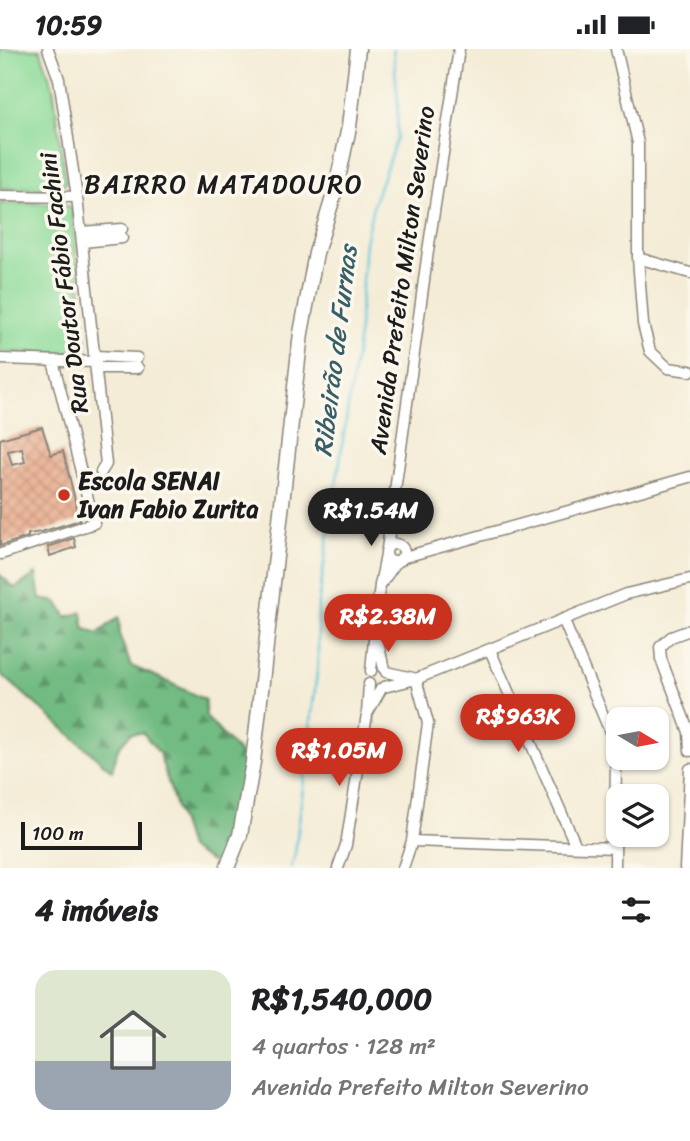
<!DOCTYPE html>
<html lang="pt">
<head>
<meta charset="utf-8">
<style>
	:root { --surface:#fff; --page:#f2f2f2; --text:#202124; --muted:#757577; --line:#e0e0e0; --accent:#c8321e }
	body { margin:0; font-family:Sriracha,sans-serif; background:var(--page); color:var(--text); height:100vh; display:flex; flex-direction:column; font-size:26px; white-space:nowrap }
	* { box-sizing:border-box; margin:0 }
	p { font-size:23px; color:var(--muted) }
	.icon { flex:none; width:38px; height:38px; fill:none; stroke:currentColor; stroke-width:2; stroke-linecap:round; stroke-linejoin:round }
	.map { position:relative; height:819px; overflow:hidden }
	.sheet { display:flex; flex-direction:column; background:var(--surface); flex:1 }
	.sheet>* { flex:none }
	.needle { width:46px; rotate:100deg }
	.buttons { position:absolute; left:606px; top:658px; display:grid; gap:14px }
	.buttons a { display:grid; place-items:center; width:63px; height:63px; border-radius:14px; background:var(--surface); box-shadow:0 2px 5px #0004; font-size:35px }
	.scale { position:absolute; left:21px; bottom:18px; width:121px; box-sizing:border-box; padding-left:7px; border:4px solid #1c1c1c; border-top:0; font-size:19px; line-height:24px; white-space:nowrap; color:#1c1c1c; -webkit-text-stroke:5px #fbf7ec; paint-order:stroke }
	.price { position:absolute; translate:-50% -60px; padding:0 16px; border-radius:24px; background:var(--accent); color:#fff; font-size:23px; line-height:46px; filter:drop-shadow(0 2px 4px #0008) }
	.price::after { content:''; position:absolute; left:50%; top:42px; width:21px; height:16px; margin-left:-10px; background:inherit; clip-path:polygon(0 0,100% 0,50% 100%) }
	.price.selected { background:#222; color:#fff }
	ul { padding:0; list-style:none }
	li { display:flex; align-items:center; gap:21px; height:175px; padding:0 35px }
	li+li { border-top:2px solid var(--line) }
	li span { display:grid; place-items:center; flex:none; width:196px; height:140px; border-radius:21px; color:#555 }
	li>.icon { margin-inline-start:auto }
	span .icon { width:84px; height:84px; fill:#fffc; stroke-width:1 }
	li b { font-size:30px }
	h2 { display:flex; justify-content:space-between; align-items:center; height:84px; padding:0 35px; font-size:30px }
	.status { display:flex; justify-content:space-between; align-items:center; height:49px; padding:0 35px; background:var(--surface); direction:ltr }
	.status svg { height:19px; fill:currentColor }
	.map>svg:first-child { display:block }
	.grass { fill:#8edb9a; stroke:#557c5b; stroke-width:2 }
	.forest { fill:url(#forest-firs); stroke:#476c4f; stroke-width:2 }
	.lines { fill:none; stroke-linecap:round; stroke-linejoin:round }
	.stream { stroke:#5dc4da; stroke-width:2.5 }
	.building { fill:url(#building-cross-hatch); fill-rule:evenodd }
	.minor-casing { stroke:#888479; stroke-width:13 }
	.major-casing { stroke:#888479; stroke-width:17 }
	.minor { stroke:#fff; stroke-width:10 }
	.major { stroke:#fff; stroke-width:14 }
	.poi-dot { fill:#c8321e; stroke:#fbf7ec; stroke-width:2.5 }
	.labels { text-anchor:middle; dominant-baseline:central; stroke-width:7; stroke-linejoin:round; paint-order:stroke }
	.street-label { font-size:24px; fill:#1c1c1c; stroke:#fbf7ec }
	.poi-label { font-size:24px; font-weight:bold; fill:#1c1c1c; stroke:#fbf7ec; text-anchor:start }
	.neighbourhood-label { font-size:26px; letter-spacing:2px; fill:#1c1c1c; stroke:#fbf7ec }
	.water-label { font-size:26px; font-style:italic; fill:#365f68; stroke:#fbf7ec }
</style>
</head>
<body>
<div class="status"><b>10:59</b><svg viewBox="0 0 49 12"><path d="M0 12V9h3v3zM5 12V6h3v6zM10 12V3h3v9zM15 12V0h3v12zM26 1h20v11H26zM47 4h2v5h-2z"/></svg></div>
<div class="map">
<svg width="690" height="819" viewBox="0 0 690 819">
	<defs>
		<pattern id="forest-firs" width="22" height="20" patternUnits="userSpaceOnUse" patternTransform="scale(1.75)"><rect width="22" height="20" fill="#72bb82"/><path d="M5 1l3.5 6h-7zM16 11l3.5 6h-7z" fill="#5d976a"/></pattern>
		<pattern id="building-cross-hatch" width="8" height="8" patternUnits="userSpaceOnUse" patternTransform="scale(1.75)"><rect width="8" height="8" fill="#e6a280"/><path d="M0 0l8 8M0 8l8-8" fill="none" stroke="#ba8368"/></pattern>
	</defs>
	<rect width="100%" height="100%" fill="#fbf7ec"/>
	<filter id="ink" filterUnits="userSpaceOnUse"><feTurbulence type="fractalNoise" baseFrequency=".0143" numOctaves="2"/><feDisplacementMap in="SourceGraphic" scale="14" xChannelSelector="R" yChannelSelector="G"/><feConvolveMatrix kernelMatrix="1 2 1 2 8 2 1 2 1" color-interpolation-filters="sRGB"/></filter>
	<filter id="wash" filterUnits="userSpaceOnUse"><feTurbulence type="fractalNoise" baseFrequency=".00686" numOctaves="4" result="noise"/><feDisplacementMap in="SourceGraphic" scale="28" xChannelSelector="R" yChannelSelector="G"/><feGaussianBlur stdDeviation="1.57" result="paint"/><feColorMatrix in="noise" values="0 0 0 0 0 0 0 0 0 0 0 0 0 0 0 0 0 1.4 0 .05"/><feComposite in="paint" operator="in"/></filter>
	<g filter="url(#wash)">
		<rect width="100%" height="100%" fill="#f4ecd6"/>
		<path class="grass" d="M0,0H40L53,38L66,134L57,140L0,139Z
			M0,154L65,155L72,160L87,301L82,305L0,303Z"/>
		<path class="forest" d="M36,525L40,550L57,553L67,568L82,563L84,579L97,585L119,568L120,588L131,617L162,630L205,651L206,668L242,707L243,743L222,806L213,814L189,799L159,704L143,684H131L118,699L112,722L0,624V526L15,539Z"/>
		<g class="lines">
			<path class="stream" d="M291,819L295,805L318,615V555L358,293L365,193L374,153L397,89L398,53L393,0"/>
		</g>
		<g id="blocks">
			<path class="building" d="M42,378L51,406L63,402L80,471L41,483L28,485V488L0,497V390ZM22,399L25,413L12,416L8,402Z
				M74,489L76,498L50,507L48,498Z"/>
		</g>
	</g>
	<g filter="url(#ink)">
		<use href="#blocks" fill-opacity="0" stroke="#888479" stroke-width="2"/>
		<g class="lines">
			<defs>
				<path id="minor" d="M48,0L59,30L77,148L106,415L101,423
					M616,0L638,94V209L643,275L650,302L668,319L690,322
					M0,147L77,148
					M81,183L122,180
					M83,193L122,189
					M638,209L690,224
					M96,307L137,309
					M0,310L96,313
					M97,319H138
					M386 504a9 9 0 1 1 18 0a9 9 0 1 1-18 0Z
					M387,500L428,202L459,0
					M1,505L94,474L53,312
					M386,506L380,536L397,512
					M401,509L690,428
					M563,570L616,697L615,819
					M375,580L380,536
					M690,581L671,588L660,598L661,610L689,683L690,702
					M490,601L576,797
					M371,622L375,580L384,620
					M386,623L413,629
					M384,638L416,630L626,545L690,530
					M368,663L381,640
					M412,792L615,799
					M338,819L346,796L367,665L369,635
					M403,819L412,792L428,674L416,630
					M685,819L690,720"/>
				<path id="major" d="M227,819L240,786L253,713L301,284L316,204L336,139L349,78L358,0"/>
			</defs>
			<use href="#minor" class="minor-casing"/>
			<use href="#major" class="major-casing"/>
			<use href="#minor" class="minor"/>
			<use href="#major" class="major"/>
		</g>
	</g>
	<circle class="poi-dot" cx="64" cy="446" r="7"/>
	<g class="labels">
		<g class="street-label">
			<text transform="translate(402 231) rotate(-82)">Avenida Prefeito Milton Severino</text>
			<text transform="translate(64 234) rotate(-97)">Rua Doutor Fábio Fachini</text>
		</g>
		<g class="poi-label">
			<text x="78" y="432">Escola SENAI<tspan x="78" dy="28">Ivan Fabio Zurita</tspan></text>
		</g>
		<g class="neighbourhood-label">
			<text x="224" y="135">BAIRRO MATADOURO</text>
		</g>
		<g class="water-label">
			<text transform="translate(335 302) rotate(-83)">Ribeirão de Furnas</text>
		</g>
	</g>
</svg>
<div class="buttons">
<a><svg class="needle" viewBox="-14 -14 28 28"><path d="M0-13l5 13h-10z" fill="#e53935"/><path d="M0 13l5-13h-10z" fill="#757577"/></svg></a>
<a><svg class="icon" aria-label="layers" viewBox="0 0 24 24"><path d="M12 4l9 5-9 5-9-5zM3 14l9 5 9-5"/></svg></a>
</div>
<div class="scale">100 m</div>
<b class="price selected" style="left:371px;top:499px">R$1.54M</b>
<b class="price" style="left:388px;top:605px">R$2.38M</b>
<b class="price" style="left:518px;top:705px">R$963K</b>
<b class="price" style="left:339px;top:739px">R$1.05M</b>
</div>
<section class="sheet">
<h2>4 imóveis<svg class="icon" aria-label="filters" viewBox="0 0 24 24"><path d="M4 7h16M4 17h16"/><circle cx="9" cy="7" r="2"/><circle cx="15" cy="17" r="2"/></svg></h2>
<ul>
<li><span style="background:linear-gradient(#dfe7d0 65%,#9aa5b1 0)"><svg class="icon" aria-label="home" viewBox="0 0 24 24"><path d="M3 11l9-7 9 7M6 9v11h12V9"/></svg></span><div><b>R$1,540,000</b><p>4 quartos · 128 m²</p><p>Avenida Prefeito Milton Severino</p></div></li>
</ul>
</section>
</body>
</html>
